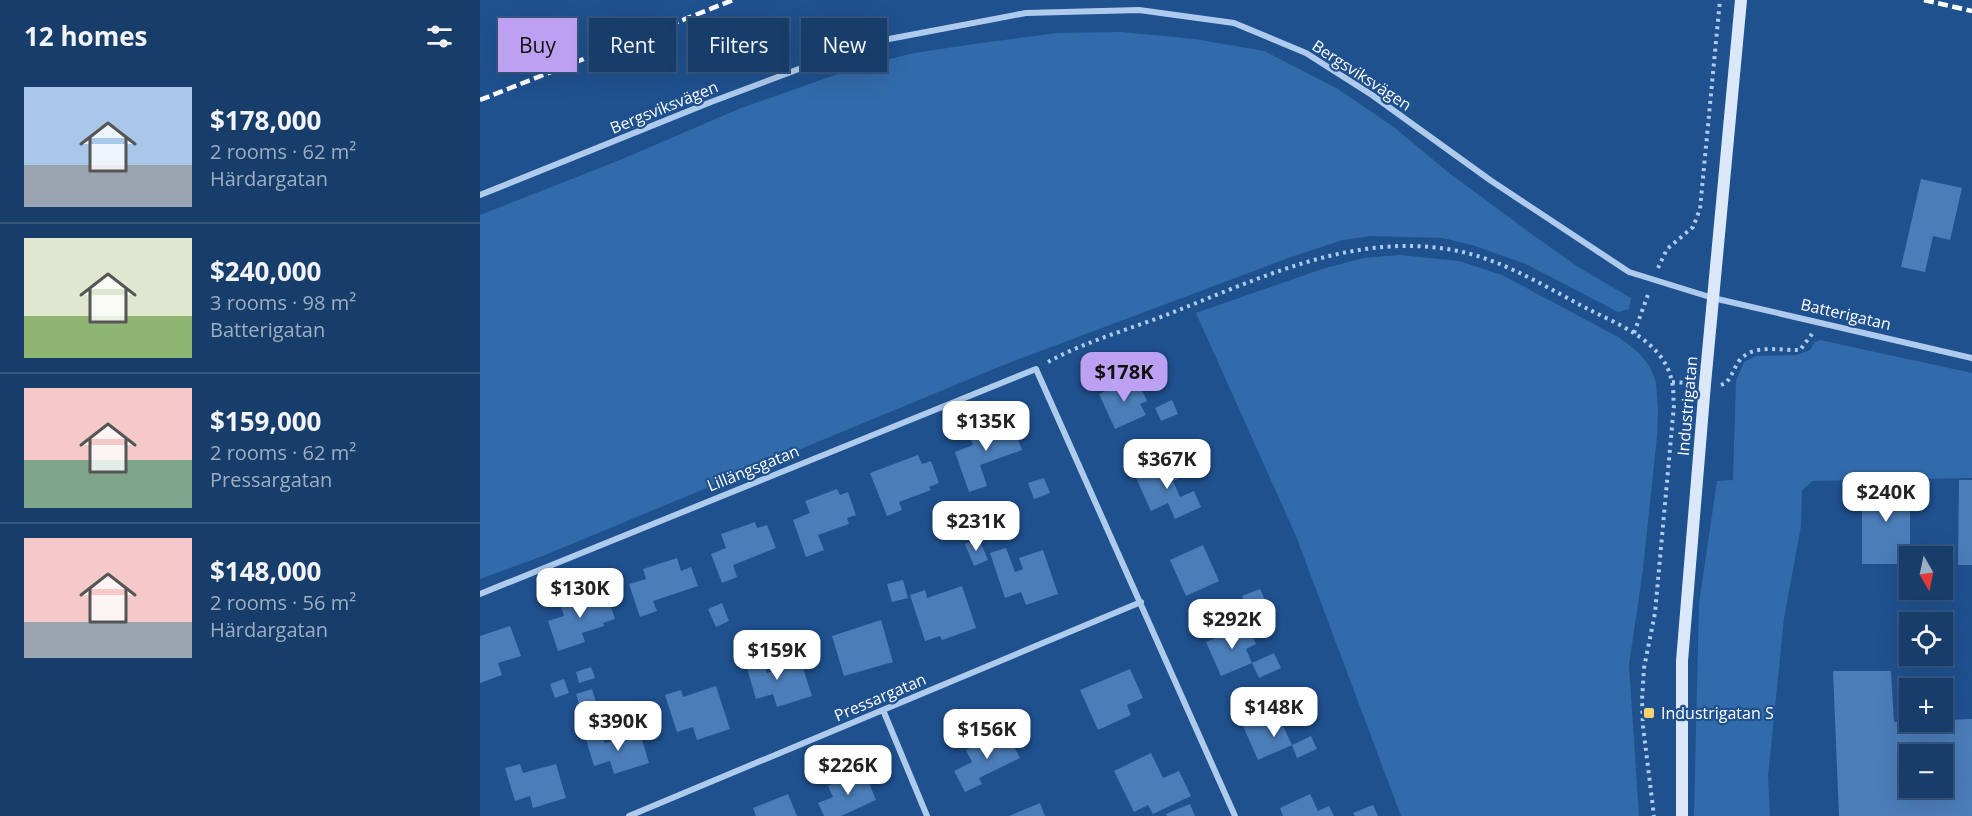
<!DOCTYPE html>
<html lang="en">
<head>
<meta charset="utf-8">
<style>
	:root { --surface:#173d6b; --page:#244873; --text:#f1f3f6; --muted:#9eaec1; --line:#36567e; --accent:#bca0f2 }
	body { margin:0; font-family:"Open Sans",sans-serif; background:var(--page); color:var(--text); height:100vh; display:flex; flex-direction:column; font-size:22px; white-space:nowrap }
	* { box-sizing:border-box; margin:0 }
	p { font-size:20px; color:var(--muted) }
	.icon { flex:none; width:33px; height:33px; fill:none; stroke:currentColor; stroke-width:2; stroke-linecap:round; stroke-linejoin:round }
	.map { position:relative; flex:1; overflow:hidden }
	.panel { display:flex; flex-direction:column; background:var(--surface); width:480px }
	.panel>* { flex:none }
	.guide { position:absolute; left:18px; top:18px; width:570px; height:54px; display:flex; gap:12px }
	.needle { width:39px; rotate:171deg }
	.buttons { position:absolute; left:1419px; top:546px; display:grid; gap:12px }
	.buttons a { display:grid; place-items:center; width:54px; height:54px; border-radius:0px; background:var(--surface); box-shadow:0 6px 24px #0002,0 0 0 2px var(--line); font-size:30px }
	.price { position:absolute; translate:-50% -51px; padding:0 14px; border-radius:12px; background:#fff; color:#222; font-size:20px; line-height:39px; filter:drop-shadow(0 2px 3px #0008) }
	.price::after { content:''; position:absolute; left:50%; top:36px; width:18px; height:14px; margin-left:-9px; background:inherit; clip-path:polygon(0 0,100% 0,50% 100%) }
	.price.active { background:var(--accent); color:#111 }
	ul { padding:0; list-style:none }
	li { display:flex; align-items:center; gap:18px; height:150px; padding:0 24px }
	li+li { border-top:2px solid var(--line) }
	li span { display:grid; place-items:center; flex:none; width:168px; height:120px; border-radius:0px; color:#555 }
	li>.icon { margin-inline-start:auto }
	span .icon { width:72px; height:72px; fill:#fffc; stroke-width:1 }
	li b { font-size:26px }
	h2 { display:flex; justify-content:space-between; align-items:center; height:72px; padding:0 24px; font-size:26px }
	.chip { padding:0 21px; border-radius:0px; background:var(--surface); box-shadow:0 6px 24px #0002,0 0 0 2px var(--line); font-size:21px; line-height:54px }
	.chip.active { background:var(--accent); color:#111 }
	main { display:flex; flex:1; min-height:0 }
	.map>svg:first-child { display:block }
	.green { fill:#326bac }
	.building { fill:#4b7db8; fill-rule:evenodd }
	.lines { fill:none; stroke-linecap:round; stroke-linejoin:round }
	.path { stroke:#aecbed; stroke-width:4; stroke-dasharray:3 4.5; stroke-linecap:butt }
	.street { stroke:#aecbed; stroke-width:6 }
	.secondary { stroke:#dae8f9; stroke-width:12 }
	.rail { stroke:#fff; stroke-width:4.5; stroke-dasharray:10 4.5; stroke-linecap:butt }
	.poi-dot { fill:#fbd16e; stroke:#1f518f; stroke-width:2 }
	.labels { text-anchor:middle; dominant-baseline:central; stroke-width:4.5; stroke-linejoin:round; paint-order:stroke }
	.street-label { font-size:16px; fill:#fff; stroke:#1f518f }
	.poi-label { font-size:16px; fill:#fff; stroke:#1f518f; text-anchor:start }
</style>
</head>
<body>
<main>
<section class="panel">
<h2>12 homes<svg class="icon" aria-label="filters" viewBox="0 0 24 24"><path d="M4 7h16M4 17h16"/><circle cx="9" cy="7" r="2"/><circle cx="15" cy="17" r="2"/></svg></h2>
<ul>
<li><span style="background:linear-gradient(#a9c7e8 65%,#9aa5b1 0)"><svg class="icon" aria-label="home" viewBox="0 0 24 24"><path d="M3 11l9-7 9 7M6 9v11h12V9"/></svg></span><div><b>$178,000</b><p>2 rooms · 62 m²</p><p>Härdargatan</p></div></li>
<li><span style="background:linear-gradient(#dfe7d0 65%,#8fb573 0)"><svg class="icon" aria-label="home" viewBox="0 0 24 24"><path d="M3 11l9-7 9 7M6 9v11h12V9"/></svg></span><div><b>$240,000</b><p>3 rooms · 98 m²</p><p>Batterigatan</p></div></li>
<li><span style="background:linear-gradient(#f6c9c9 60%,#7fa58c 0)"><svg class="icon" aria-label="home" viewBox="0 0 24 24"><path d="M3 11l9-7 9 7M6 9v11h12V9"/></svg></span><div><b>$159,000</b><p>2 rooms · 62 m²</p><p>Pressargatan</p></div></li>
<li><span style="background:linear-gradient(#f6c9c9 70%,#9aa5b1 0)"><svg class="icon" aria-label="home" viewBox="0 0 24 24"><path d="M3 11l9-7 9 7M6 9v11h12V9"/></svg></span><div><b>$148,000</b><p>2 rooms · 56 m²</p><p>Härdargatan</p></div></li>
</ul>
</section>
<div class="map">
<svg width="1492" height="816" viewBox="0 0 1492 816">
	<rect width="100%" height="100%" fill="#1f518f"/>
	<path class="green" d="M641,32L715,39L784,51L858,89L915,128L969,173L1053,235L1098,267L1151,298L1149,309L1138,312L1046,264L995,246L963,238L891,236L863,240L811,257L521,366L65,555L0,579V215L140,160L261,108L375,68L434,53L501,43L577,33Z
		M920,255L979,261L1022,275L1140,338L1160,354L1170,367L1176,382L1178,410L1177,436L1163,569L1149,665L1159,816H921L816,536L716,313L842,269L884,258Z
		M1340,340L1492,373V478L1333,481L1322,490L1321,526L1304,618L1288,776L1290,816H1214L1219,604L1237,481L1253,480L1256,381L1264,362L1276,356L1317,355L1330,350L1335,342Z"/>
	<path class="building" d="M1441,179L1482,188L1470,240L1453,236L1445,272L1421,267Z
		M656,377L667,401L660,404L666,415L635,429L619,394Z
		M692,400L698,414L681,421L675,408Z
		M519,420L523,432L534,428L542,450L500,465L507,486L489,492L475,452L493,445L488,431Z
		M438,455L442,464L451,461L459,483L449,487L451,490L419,502L422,510L407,516L390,473Z
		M697,460L704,476L693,481L700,497L714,491L721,507L695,519L688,503L671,511L656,478Z
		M564,478L570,493L554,499L548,483Z
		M1479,480H1492V565H1478Z
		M1430,482V564H1382V483Z
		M357,489L360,495L368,492L376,515L367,518L369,524L338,535L344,550L326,557L313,520L330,513L325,501Z
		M486,506L497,514L486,530L475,522Z
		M275,522L277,528L287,525L296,548L253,565L257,577L242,583L231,554L246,548L241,534Z
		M499,539L508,560L494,566L485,544Z
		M723,545L739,581L706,596L690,560Z
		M526,548L535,572L543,569L539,558L563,550L578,594L546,605L541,592L525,598L510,553Z
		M197,558L201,571L211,567L218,586L173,601L177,611L160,617L149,584L166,579L163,569Z
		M423,580L428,598L412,602L407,584Z
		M482,586L496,628L462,640L460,636L445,641L430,595L445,590L447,598Z
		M780,589L785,600L767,607L762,596Z
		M112,590L114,598L127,594L135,619L123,623L124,626L102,633L105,642L78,651L68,621L84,616L79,601Z
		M242,603L249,621L236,627L228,609Z
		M401,620L413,662L364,676L352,636Z
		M767,624L776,644L766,649L772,663L741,676L726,642Z
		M30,626L41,656L18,663L22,675L0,683V636Z
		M280,650L287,673L321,662L332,696L297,707L293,694L276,699L263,655Z
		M794,653L801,668L779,678L772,663Z
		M111,667L115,678L99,683L96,672Z
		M650,669L663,698L647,705L651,715L618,730L600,690Z
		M1353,671H1411L1414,722L1492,719V816H1359ZM1430,754H1462V788H1430Z
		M84,679L89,693L75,698L70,684Z
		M236,686L250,729L217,740L213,727L197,732L185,695L201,690L203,697Z
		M112,689L116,702L100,707L96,694Z
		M796,711L812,745L831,736L837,749L817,758L812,745L778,760L763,726Z
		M121,731L125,743L160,733L169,763L134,774L130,761L114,766L105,736Z
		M526,731L540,758L499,778L502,784L485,792L474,771L492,762L486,750Z
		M671,753L683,778L699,771L711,796L673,814L668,805L654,812L634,771Z
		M40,764L43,773L76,764L86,798L53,808L50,796L35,801L25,768Z
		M384,771L396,800L361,816H344L338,803L353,797L348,786Z
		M308,794L317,816H276L273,808Z
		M830,794L838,811L849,806L854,816H803L800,808Z
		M560,803L565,816H529Z
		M710,804L715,816H687L686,814Z
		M893,805L898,816H875L873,813Z"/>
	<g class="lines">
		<path class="path" d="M1178,268L1187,249L1213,227L1220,209L1240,0
			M1154,333L1169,292
			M568,362C604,342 647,330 686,315C779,279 875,230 978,251C1023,260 1066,287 1106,308C1139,325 1184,341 1192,382C1194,390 1193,398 1194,405L1175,613L1164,668L1162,700L1163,726L1174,816
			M1192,382L1210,383
			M1241,385L1246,383C1252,376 1254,368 1259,361C1273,343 1301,351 1320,350L1332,334"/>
		<path class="street" d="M0,195L231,102L388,43L546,13L659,10L754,23L826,53L892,95L1010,180L1149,272L1233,298L1492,358
			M0,594L556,369L755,816
			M403,710L447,816
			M149,816L661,602"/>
		<path class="secondary" d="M1202,816V661L1225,384L1261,0"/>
		<path class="rail" d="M1444,0L1492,11
			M0,100L253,0"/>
	</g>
	<rect class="poi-dot" x="1163" y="707" width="12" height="12" rx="3"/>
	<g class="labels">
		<g class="street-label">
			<text transform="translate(882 75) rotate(33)">Bergsviksvägen</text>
			<text transform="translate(184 107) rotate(-22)">Bergsviksvägen</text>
			<text transform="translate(1366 314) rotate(13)">Batterigatan</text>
			<text transform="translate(1207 406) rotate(-85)">Industrigatan</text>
			<text transform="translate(273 468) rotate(-22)">Lillängsgatan</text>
			<text transform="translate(400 697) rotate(-23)">Pressargatan</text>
		</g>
		<g class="poi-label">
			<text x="1181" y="713">Industrigatan S</text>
		</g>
	</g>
</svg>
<div class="buttons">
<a><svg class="needle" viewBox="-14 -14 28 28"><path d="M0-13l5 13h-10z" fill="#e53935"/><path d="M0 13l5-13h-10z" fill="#9eaec1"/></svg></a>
<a><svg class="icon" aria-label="locate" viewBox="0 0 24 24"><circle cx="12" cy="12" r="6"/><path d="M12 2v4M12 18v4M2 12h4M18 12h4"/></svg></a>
<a>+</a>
<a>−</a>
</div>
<b class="price active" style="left:644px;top:403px">$178K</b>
<b class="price" style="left:506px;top:452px">$135K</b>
<b class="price" style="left:687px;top:490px">$367K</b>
<b class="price" style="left:1406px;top:523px">$240K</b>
<b class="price" style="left:496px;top:552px">$231K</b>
<b class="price" style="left:100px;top:619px">$130K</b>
<b class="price" style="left:752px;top:650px">$292K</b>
<b class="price" style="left:297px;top:681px">$159K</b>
<b class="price" style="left:794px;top:738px">$148K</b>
<b class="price" style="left:138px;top:752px">$390K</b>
<b class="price" style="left:507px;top:760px">$156K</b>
<b class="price" style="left:368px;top:796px">$226K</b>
<div class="guide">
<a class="chip active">Buy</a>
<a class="chip">Rent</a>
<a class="chip">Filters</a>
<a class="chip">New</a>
</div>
</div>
</main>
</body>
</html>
